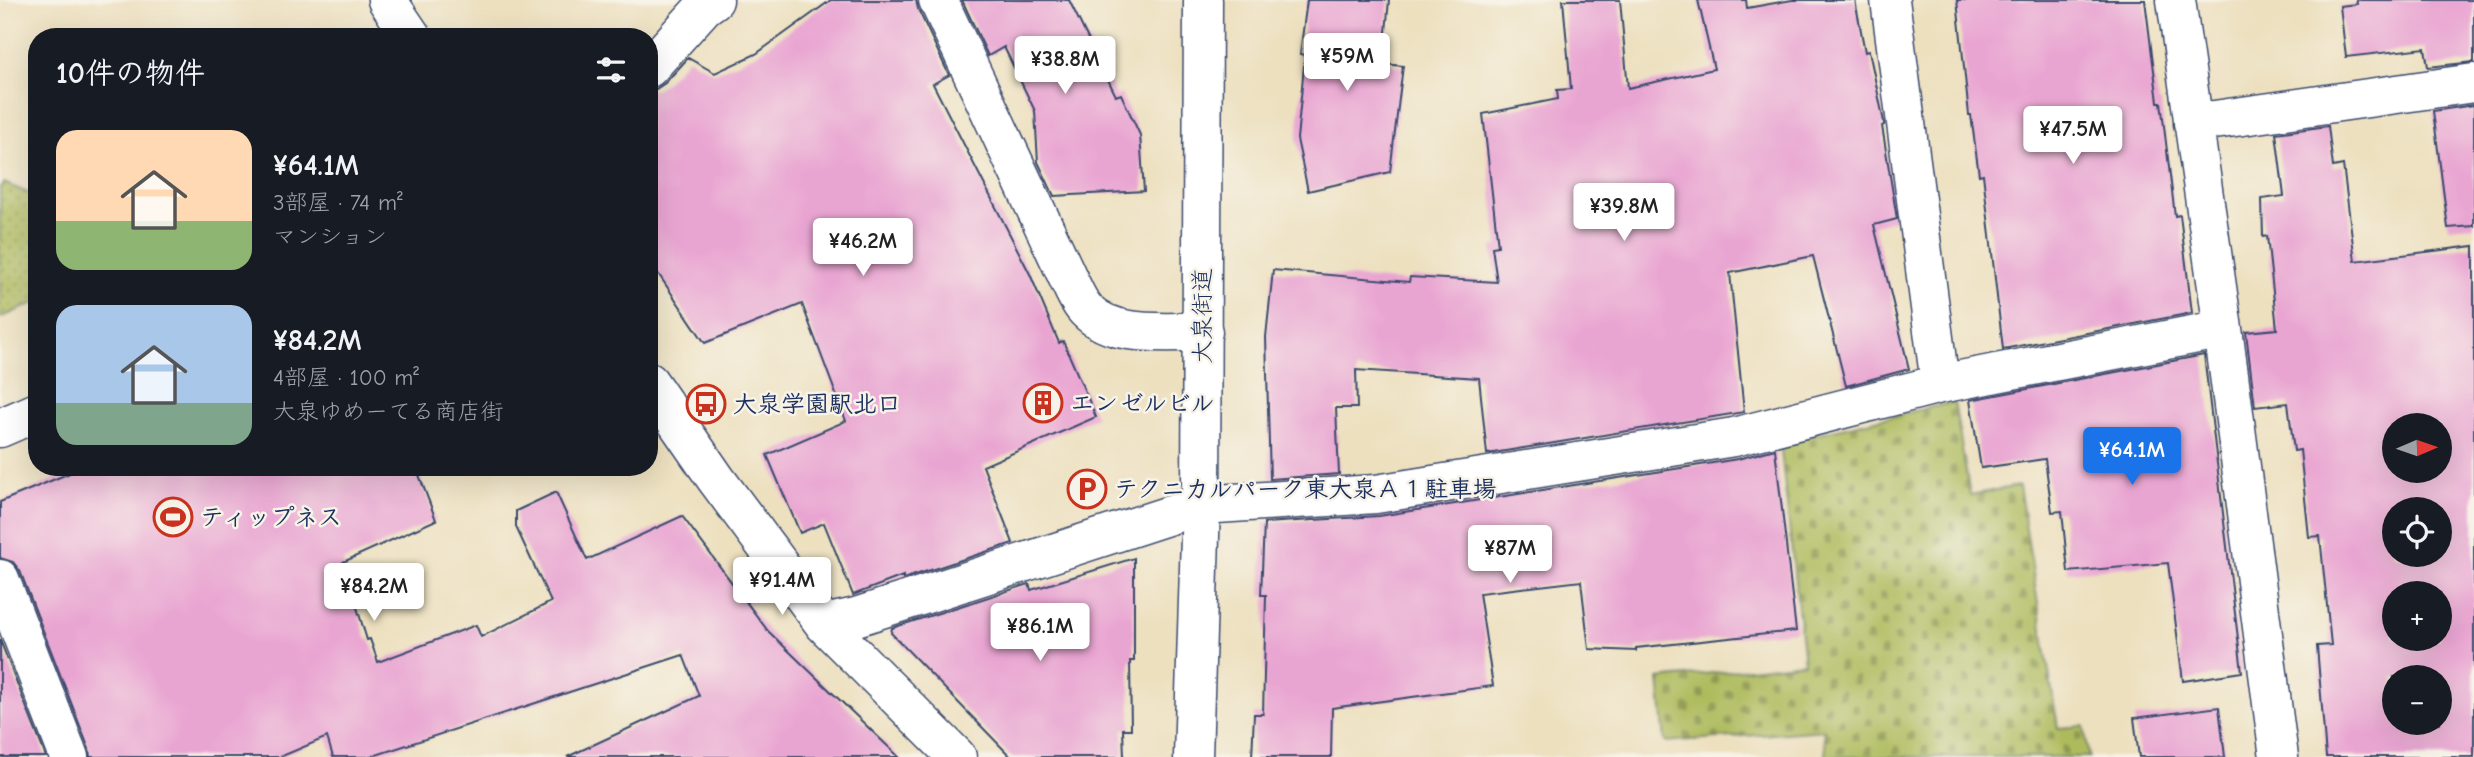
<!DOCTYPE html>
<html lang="ja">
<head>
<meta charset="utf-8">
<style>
	:root { --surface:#171b24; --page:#20242c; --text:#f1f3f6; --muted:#9ea1a6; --accent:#1a73e8 }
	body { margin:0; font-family:"Comic Neue","Klee One",sans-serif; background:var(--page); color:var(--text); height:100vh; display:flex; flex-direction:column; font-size:26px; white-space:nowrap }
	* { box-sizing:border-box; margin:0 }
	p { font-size:23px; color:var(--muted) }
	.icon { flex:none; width:38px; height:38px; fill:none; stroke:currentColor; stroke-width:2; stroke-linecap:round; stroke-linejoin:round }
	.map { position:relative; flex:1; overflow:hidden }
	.drawer { position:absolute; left:28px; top:28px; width:630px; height:448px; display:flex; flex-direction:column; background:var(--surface); border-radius:28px; box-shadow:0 7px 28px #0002 }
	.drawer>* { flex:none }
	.needle { width:46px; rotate:88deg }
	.buttons { position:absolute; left:2382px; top:413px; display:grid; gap:14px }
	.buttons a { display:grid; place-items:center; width:70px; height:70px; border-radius:50%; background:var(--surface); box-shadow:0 7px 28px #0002; font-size:35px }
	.price { position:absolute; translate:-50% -60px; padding:0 16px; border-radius:7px; background:#fff; color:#222; font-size:23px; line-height:46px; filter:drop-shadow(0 2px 4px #0008) }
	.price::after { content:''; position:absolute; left:50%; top:42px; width:21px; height:16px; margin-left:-10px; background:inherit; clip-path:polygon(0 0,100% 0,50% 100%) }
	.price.selected { background:var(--accent); color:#fff }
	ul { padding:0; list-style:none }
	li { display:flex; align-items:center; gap:21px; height:175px; padding:0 28px }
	li span { display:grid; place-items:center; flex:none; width:196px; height:140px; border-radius:21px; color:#555 }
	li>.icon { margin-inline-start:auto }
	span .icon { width:84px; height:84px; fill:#fffc; stroke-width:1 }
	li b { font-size:30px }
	h2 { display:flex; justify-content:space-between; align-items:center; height:84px; padding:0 28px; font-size:30px }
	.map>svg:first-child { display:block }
	.cemetery { fill:url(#cemetery-stones); stroke:#64755e; stroke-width:2 }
	.garden { fill:url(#garden-dots); stroke:#64755e; stroke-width:2 }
	.building { fill:#e9a5d2; fill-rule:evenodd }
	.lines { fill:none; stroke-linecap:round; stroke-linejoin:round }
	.street-casing { stroke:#3a4a6d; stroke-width:41 }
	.secondary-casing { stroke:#3a4a6d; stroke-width:41 }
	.primary-casing { stroke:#3a4a6d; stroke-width:41 }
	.street { stroke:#fff; stroke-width:38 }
	.secondary { stroke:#fff; stroke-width:38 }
	.primary { stroke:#fff; stroke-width:38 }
	.labels { text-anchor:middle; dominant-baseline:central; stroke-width:5; stroke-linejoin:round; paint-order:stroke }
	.street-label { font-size:24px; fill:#1b2f5e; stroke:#f7f3e8 }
	.poi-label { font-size:24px; font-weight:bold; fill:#1b2f5e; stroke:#f7f3e8; text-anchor:start }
</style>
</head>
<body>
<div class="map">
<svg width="2474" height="757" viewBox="0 0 2474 757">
	<defs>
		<pattern id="cemetery-stones" width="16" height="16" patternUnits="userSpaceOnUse" patternTransform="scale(1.75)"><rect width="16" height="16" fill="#aebb5d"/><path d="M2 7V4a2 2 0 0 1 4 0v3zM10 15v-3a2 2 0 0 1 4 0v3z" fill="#8d9850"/></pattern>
		<pattern id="garden-dots" width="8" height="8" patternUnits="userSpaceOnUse" patternTransform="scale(1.75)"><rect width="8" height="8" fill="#aebb5d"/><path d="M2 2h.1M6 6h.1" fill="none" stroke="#8d9850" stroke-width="1.8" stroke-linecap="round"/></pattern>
	</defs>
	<rect width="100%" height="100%" fill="#f7f3e8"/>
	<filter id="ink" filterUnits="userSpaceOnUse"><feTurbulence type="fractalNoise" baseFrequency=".0143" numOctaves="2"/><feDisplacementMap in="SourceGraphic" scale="14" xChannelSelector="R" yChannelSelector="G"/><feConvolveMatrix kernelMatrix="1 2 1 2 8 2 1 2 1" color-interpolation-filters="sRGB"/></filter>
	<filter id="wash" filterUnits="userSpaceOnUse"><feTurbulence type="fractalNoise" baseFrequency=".00686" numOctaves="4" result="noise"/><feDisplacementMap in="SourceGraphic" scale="28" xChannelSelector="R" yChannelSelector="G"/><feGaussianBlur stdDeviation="1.57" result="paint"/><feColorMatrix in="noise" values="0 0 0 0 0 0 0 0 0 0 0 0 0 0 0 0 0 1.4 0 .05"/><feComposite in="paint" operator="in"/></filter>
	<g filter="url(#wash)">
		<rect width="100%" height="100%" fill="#ede0bf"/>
		<path class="cemetery" d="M1954,402L1970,495L2019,486L2058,728L2084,726L2089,757H1826L1824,730L1665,742L1659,679L1804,663L1780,442Z"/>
		<path class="garden" d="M4,183L37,197V302L0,318V187Z"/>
		<g id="blocks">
			<path class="building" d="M831,0H916L918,9L949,75L933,84L1030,274L1059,343L1063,341L1096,417L983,466L1013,543L903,579V576L853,595L824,523L800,533L767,455L846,421L802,304L705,343L649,260V89H656L665,83L688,58L715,73L756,54Z
				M962,0H1069L1116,96L1121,94L1140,135L1144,191L1054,196L1038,162L1035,111L1004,47L988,56Z
				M1307,0H1389L1383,64L1403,66L1390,172L1308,191L1297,139L1305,55L1300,54Z
				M1563,0H1620L1628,88L1714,69L1698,0H1746L1747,8L1792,0H1855L1865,52L1869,51L1884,122V125L1882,126L1897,219L1874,225L1909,369L1846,386L1813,256L1730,273L1744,412L1487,454L1479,378L1356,370L1357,408H1336L1339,474L1270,479L1266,337L1273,270L1409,282L1410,277L1497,282L1492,247L1498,246L1483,114L1558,99L1557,90L1571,89Z
				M1957,0H2145L2158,102H2161L2175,216L2180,215L2192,313L2003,349L1983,174L1979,175L1971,115H1969Z
				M2356,0H2474V62L2428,67L2425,48L2346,57L2340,6L2357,4Z
				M2474,105V226L2448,228L2433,111Z
				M2328,126L2333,167L2343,165L2355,261L2474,246V757H2326L2317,646L2331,645L2320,536L2309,537L2300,450L2294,451L2288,403L2255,407L2246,332L2277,329L2267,236L2263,237L2262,199L2284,196L2276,133ZM2394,425H2440V471H2394ZM2394,509H2440V555H2394ZM2394,593H2440V639H2394ZM2394,677H2440V723H2394Z
				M2204,355L2242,672L2183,681L2168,563L2068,572L2062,511L2052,512L2045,459L1981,468L1970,400Z
				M1775,449L1796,631L1636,648V651L1589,649L1581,581L1479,593L1493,686L1332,708L1331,757H1252L1254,714H1263L1266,595H1261L1264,523L1379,516L1738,459Z
				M84,467H416L436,520L343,562L367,640L370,639L378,662L476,625L481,637L551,602L516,527V511L556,492L587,560L682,516L768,631L899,757H567L699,696L683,655L370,757H333L327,737L280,757H90L89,749L20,571L13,562L0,558V502Z
				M1134,558V661H1130L1131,729H1123L1124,757H1011L891,633L892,628L1029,584L1031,590Z
				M0,640L46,757H0Z
				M2219,707L2225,757H2139L2134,718Z"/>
		</g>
	</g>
	<g filter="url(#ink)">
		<use href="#blocks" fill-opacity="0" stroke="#3a4a6d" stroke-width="2"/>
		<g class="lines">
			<defs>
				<path id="street" d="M387,0L412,37
					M938,0L1074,291C1077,297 1081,305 1086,310C1114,339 1165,331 1203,332
					M1890,0L1940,384
					M2176,0L2223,329L2279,757
					M649,68L704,7L714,0
					M2193,123L2474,83
					M649,382L716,479L824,624L957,757
					M0,579L69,757
					M824,624L856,617L1201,505L1376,494L1734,437L1940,384L2223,329"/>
				<path id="secondary" d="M0,428L37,412"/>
				<path id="primary" d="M1193,757L1201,505L1203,0"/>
			</defs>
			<use href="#street" class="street-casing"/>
			<use href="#secondary" class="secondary-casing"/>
			<use href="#primary" class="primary-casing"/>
			<use href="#street" class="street"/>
			<use href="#secondary" class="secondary"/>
			<use href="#primary" class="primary"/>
		</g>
	</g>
	<defs>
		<symbol id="building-ring" viewBox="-11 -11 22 22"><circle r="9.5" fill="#f7f3e8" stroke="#c8321e" stroke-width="1.5"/><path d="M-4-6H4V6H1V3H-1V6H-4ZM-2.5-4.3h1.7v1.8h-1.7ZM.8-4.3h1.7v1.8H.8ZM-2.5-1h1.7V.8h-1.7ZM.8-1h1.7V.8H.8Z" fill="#c8321e"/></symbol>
		<symbol id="bus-ring" viewBox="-11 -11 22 22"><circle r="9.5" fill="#f7f3e8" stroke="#c8321e" stroke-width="1.5"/><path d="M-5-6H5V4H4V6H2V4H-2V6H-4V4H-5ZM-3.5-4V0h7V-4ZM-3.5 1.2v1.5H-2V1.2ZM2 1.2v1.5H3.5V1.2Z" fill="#c8321e"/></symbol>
		<symbol id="parking-ring" viewBox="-11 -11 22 22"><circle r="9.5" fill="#f7f3e8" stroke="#c8321e" stroke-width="1.5"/><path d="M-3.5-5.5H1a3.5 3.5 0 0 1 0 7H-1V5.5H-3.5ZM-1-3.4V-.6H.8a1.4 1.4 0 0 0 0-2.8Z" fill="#c8321e"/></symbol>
		<symbol id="stadium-ring" viewBox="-11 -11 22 22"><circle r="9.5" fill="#f7f3e8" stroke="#c8321e" stroke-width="1.5"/><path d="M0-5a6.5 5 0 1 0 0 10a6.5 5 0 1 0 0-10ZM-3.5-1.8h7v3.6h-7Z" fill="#c8321e"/></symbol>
	</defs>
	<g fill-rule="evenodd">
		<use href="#building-ring" x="1021" y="381" width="44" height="44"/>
		<use href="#bus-ring" x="684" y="382" width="44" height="44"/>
		<use href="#parking-ring" x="1065" y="467" width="44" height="44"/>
		<use href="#stadium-ring" x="151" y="495" width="44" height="44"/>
	</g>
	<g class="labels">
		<g class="street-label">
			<text transform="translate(1202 316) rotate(-90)">大泉街道</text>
		</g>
		<g class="poi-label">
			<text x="1070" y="403">エンゼルビル</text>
			<text x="733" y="404">大泉学園駅北口</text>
			<text x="1114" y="489">テクニカルパーク東大泉Ａ１駐車場</text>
			<text x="200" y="517">ティップネス</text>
		</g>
	</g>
</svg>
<div class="buttons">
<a><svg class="needle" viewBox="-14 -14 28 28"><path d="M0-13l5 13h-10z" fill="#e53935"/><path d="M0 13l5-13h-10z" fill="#9ea1a6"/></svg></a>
<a><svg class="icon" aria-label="locate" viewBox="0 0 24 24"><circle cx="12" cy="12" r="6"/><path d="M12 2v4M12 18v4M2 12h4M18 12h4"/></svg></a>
<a>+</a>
<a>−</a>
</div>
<b class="price" style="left:1347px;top:93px">¥59M</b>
<b class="price" style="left:1065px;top:96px">¥38.8M</b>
<b class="price" style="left:2073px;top:166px">¥47.5M</b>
<b class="price" style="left:1624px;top:243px">¥39.8M</b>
<b class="price" style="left:863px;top:278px">¥46.2M</b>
<b class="price selected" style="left:2132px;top:487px">¥64.1M</b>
<b class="price" style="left:1510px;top:585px">¥87M</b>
<b class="price" style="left:782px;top:617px">¥91.4M</b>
<b class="price" style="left:374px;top:623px">¥84.2M</b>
<b class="price" style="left:1040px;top:663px">¥86.1M</b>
<section class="drawer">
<h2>10件の物件<svg class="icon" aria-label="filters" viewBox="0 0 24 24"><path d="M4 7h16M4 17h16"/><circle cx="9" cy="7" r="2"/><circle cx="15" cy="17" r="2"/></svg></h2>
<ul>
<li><span style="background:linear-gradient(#ffd9b3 65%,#8fb573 0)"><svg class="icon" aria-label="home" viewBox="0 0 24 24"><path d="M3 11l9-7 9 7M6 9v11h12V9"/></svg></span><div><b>¥64.1M</b><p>3部屋 · 74 m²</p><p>マンション</p></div></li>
<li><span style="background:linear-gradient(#a9c7e8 70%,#7fa58c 0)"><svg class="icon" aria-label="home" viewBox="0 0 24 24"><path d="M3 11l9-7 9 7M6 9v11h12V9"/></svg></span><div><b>¥84.2M</b><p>4部屋 · 100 m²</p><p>大泉ゆめーてる商店街</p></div></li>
</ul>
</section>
</div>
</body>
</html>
